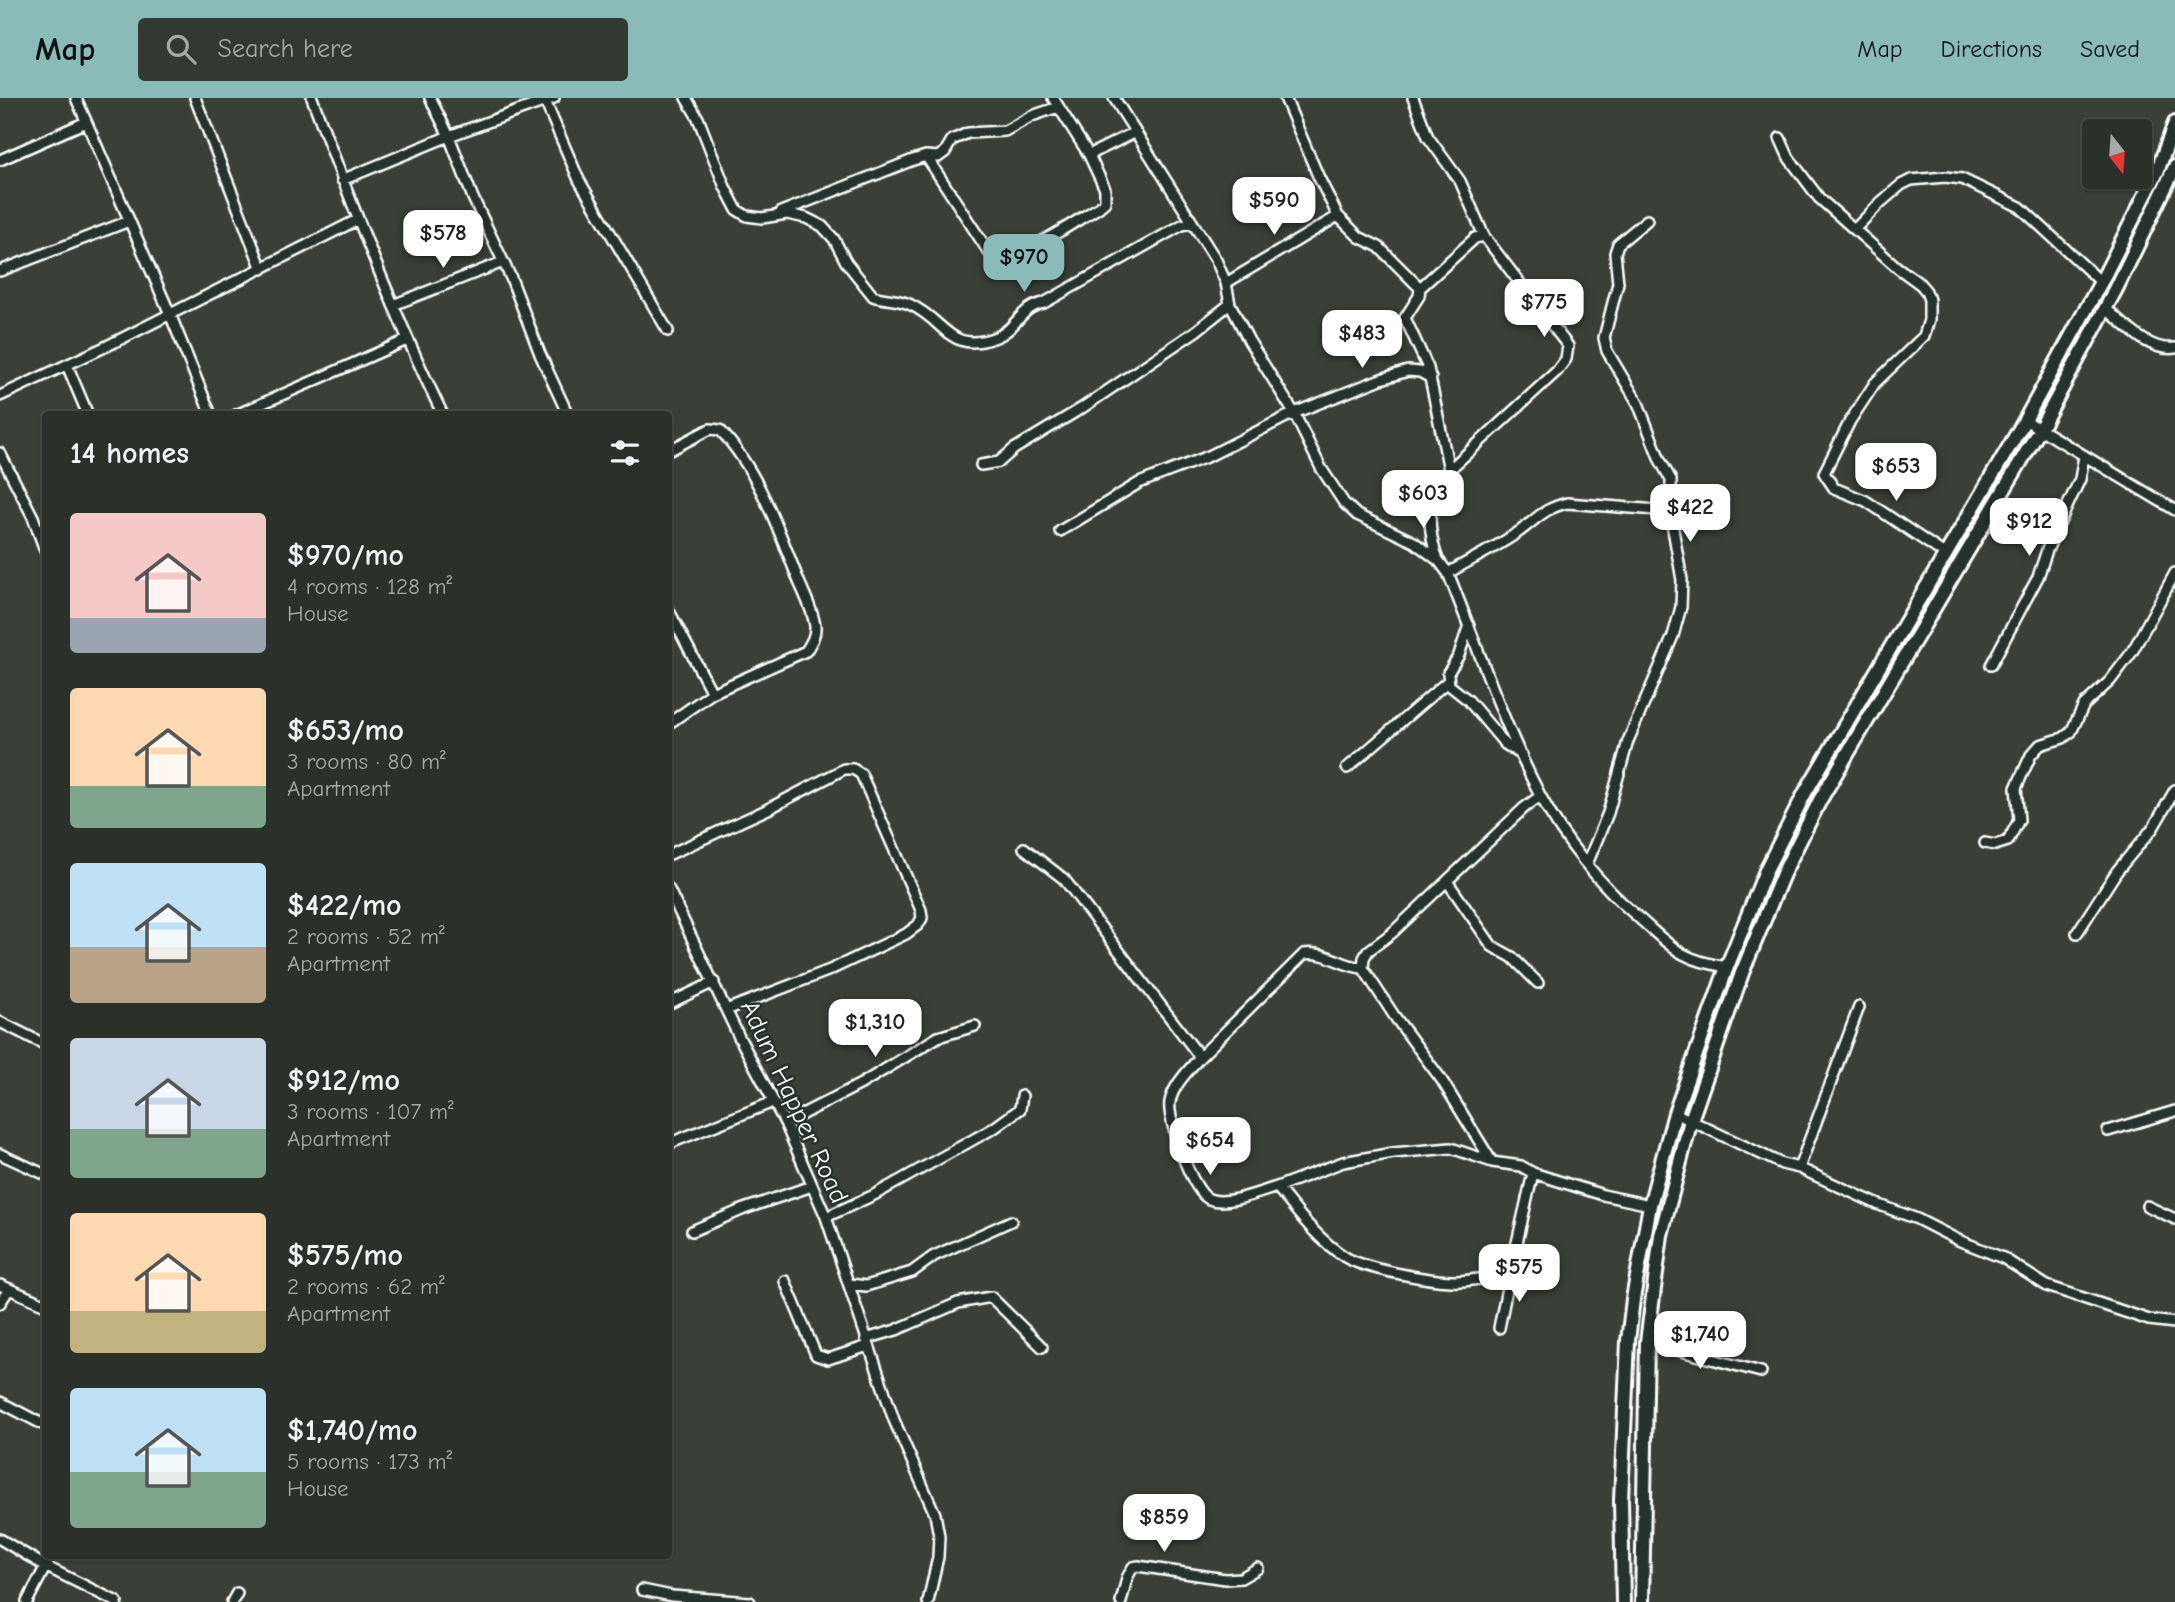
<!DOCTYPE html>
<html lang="en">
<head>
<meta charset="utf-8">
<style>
	:root { --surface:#2c302a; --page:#343832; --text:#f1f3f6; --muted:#a6a9a8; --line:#484b47; --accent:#8bbbb9 }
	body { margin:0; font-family:"Comic Neue",sans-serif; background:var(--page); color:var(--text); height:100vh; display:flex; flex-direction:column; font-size:26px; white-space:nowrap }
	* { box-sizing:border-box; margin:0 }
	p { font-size:23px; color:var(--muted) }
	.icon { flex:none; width:38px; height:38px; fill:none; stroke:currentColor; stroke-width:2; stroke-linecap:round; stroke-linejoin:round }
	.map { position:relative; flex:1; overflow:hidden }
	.side { position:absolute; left:42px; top:313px; width:630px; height:1148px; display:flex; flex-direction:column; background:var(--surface); border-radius:7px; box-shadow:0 2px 5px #0004,0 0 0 2px var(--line) }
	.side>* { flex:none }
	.needle { width:46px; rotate:163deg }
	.tools { position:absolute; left:2082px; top:21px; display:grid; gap:14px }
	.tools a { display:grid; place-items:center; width:70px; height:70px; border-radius:7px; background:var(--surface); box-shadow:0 2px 5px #0004,0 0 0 2px var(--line); font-size:35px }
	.price { position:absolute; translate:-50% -60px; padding:0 16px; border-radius:14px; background:#fff; color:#222; font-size:23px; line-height:46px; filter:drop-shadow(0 2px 4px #0008) }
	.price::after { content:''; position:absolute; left:50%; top:42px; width:21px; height:16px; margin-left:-10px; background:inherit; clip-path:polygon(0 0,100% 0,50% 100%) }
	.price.current { background:var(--accent); color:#111 }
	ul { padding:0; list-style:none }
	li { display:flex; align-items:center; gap:21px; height:175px; padding:0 28px }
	li span { display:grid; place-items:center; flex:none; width:196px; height:140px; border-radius:7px; color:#555 }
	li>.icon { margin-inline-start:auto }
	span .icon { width:84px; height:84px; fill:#fffc; stroke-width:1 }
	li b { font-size:30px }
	h2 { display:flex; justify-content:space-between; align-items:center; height:84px; padding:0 28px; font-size:30px }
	header { display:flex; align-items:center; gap:42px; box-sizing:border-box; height:98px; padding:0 35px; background:var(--accent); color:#111 }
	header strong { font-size:33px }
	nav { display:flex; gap:38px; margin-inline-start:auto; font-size:24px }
	.search { width:490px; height:63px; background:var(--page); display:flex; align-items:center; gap:18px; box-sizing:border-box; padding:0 24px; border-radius:7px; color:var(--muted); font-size:26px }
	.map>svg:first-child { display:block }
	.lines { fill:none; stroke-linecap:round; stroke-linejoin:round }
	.minor-casing { stroke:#fff; stroke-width:14 }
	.tertiary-casing { stroke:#fff; stroke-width:18 }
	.minor { stroke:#26332d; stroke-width:9 }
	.tertiary { stroke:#26332d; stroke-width:12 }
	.labels { text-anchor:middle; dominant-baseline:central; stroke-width:5; stroke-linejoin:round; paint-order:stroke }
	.street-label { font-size:26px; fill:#fff; stroke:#26332d }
</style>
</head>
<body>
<header>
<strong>Map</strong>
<div class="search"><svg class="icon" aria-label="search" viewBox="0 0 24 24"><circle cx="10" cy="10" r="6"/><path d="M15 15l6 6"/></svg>Search here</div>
<nav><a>Map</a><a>Directions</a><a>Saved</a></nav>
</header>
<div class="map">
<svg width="2175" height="1504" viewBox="0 0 2175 1504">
	<rect width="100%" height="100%" fill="#3a4038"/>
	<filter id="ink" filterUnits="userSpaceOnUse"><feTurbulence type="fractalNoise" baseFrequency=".0143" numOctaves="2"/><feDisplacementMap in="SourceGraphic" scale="14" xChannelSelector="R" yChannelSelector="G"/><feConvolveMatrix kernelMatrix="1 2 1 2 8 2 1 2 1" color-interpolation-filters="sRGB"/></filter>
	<g filter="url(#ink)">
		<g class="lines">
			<defs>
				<path id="minor" d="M76,0L170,216L211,317
					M195,0L262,171
					M312,0C352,107 393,214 443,317
					M430,0L449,38L473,100L511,180L540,256L568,317
					M686,0L698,20L725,89L737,112L747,118L762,120L787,116L806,120L822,128L834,141L846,164L873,198C885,202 900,201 911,207C946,223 949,257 996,239C1017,231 1020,209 1044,205L1182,127L1192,125
					M1053,0L1089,57L1135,34
					M1114,0L1216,162L1226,185L1230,206L1249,243L1294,315L1321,370L1344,405L1357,417L1414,444L1439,463L1448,475C1478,549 1503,626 1540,697C1564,743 1601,788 1640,821C1674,851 1681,862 1727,869
					M1285,0L1319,80L1338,118L1359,139L1379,149L1420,190L1419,198L1405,220L1428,270L1449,372C1425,398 1427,431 1438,462
					M1413,0L1428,39L1460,83L1484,138
					M545,3L579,82L668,233
					M1780,40L1789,60L1819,100L1898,170L1920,186L1926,193L1929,202V222L1924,238L1875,285L1850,323L1824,375L1834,390L1866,403L1946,457
					M926,58L988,153L994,158C1031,156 1067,128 1098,110L1105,104V91L1089,57
					M0,62L86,24
					M342,82L449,38L554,0
					M781,114L913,62L926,58L938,59L945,54L952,42L968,35L1005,33L1032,18L1058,9
					M1855,131L1880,105L1901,87L1911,82L1945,79L1962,81L2020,109L2101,184
					M0,173L129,123
					M1226,185L1338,118
					M1420,190L1475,140L1484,138L1568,248L1566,261L1557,273L1449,372
					M393,207L503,164
					M2105,210C2125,226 2148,254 2175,250
					M67,267L88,317
					M0,298L107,248L357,122
					M236,317L407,242
					M2025,322L2175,412
					M668,353L710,331L720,332C758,372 778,431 798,481C804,496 813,512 815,528C816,537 811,545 806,553L712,595L668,626
					M0,355L33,419L46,455
					M981,367L999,364L1014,351L1082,310L1196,233L1230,206
					M1060,433L1139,385L1209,358L1294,315L1381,281L1408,273L1420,274L1431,280
					M1448,475C1472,461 1497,449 1520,433C1539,419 1543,411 1567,405L1670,413
					M668,511L712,595
					M1469,527L1459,557L1448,575L1449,587L1468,602L1505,646L1522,657
					M1991,567L2038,479L2047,452L2080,381L2084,358
					M1347,670L1448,583
					M1985,745L1995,747L2008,743L2019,722L2016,690L2031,657L2040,647L2063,640L2071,634L2084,607L2110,583L2132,554L2175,475
					M1024,750L1064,781L1200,959C1190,971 1173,987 1170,1004C1167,1022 1192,1094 1209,1101C1226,1108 1260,1094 1277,1089C1297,1114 1318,1142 1345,1159C1365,1171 1426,1182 1451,1183C1470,1184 1491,1179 1510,1175L1533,1075
					M668,757L766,712L844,671H853L861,676L921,812L922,820L918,827L906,836L830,872L726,912
					M1587,766L1608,715L1628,643L1673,538L1681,509L1682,482L1671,420V382L1660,362L1638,305L1607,253L1604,240L1618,185L1615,155L1618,146L1647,122
					M1447,783L1492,848L1512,859L1538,885
					M668,790L739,939L785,1025L826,1119L894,1322L935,1416L939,1438L938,1459L928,1504
					M2077,835L2117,773L2153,730L2175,692
					M668,906L714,884
					M0,924L46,947
					M1200,959L1304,856C1325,852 1343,869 1363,870
					M1675,1015L1782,1066L1799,1070L1877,1106L1917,1121L1958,1142L2003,1160L2047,1188L2149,1222L2175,1225
					M785,1025L861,986L938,939L975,928
					M2108,1033L2175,1013
					M668,1046L773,1004
					M0,1056L46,1077
					M1492,1064L1441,981L1395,919L1363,870L1364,860L1368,853L1392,835L1524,710L1540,698
					M1799,1070L1859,909
					M1277,1089L1343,1064L1393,1055L1451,1050L1492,1064L1521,1068L1533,1075L1603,1097L1650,1107
					M2147,1108L2175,1121
					M826,1119L874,1097L994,1030L1020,1011L1022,998
					M692,1133L744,1111L812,1088
					M785,1183L816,1257L828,1261L868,1248
					M850,1186L866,1188L912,1174L934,1158L1011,1123
					M0,1187L46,1207
					M0,1205L9,1191
					M1499,1230L1510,1175
					M866,1241L896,1232L958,1205L991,1199L1042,1249
					M1647,1244L1761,1274
					M0,1304L46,1328
					M0,1441L45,1468L117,1504
					M642,1492L672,1498L750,1504
					M27,1504L51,1458
					M232,1504L237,1495
					M1121,1504L1127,1480L1133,1469L1138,1468L1225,1481L1241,1480L1258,1470"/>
				<path id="tertiary" d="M1623,1504L1621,1402L1628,1243L1633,1201L1650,1107L1675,1015L1727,869L1767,770L1805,695L2025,322L2101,184L2157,74L2175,25
					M1642,1504L1647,1244L1661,1137L1691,1022L1742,875L1783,776L1820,702L2040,331L2116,191L2175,69"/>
			</defs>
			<use href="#minor" class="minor-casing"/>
			<use href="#tertiary" class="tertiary-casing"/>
			<use href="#minor" class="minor"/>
			<use href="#tertiary" class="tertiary"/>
		</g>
	</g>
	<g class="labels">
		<g class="street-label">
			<text transform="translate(794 1004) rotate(65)">Adum Happer Road</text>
		</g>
	</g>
</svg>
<div class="tools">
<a><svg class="needle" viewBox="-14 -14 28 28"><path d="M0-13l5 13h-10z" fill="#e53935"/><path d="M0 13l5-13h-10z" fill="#a6a9a8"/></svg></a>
</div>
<b class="price" style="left:1274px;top:139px">$590</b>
<b class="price" style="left:443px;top:172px">$578</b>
<b class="price current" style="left:1024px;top:196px">$970</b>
<b class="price" style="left:1544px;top:241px">$775</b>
<b class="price" style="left:1362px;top:272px">$483</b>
<b class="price" style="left:1896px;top:405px">$653</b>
<b class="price" style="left:1423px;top:432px">$603</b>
<b class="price" style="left:1690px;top:446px">$422</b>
<b class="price" style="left:2029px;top:460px">$912</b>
<b class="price" style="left:875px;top:961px">$1,310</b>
<b class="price" style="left:1210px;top:1079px">$654</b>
<b class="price" style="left:1519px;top:1206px">$575</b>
<b class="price" style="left:1700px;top:1273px">$1,740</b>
<b class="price" style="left:1164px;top:1456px">$859</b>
<section class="side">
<h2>14 homes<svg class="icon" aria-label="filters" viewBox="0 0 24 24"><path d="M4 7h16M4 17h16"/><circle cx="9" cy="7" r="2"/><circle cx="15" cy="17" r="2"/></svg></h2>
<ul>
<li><span style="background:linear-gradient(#f6c9c9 75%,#9aa5b1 0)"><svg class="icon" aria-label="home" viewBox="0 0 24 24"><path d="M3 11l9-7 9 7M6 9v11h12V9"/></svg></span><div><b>$970/mo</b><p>4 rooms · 128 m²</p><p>House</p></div></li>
<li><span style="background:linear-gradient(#ffd9b3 70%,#7fa58c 0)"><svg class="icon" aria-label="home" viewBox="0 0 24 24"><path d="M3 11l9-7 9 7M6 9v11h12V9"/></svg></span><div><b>$653/mo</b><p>3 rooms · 80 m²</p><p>Apartment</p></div></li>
<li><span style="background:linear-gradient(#bfe0f5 60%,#b9a48a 0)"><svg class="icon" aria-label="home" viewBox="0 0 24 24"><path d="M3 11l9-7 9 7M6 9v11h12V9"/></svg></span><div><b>$422/mo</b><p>2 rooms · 52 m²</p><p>Apartment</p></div></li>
<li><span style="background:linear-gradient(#c9d6e8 65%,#7fa58c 0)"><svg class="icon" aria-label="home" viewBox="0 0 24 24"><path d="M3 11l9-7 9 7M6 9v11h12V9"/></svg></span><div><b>$912/mo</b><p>3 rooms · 107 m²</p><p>Apartment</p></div></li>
<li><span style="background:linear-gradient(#ffd9b3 70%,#c2b280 0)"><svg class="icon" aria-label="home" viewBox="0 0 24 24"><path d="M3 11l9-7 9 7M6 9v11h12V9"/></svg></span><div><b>$575/mo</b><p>2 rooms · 62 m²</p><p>Apartment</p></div></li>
<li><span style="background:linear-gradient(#bfe0f5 60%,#7fa58c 0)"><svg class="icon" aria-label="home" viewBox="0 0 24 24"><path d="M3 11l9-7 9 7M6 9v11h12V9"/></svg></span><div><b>$1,740/mo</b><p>5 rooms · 173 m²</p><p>House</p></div></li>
</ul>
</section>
</div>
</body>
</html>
